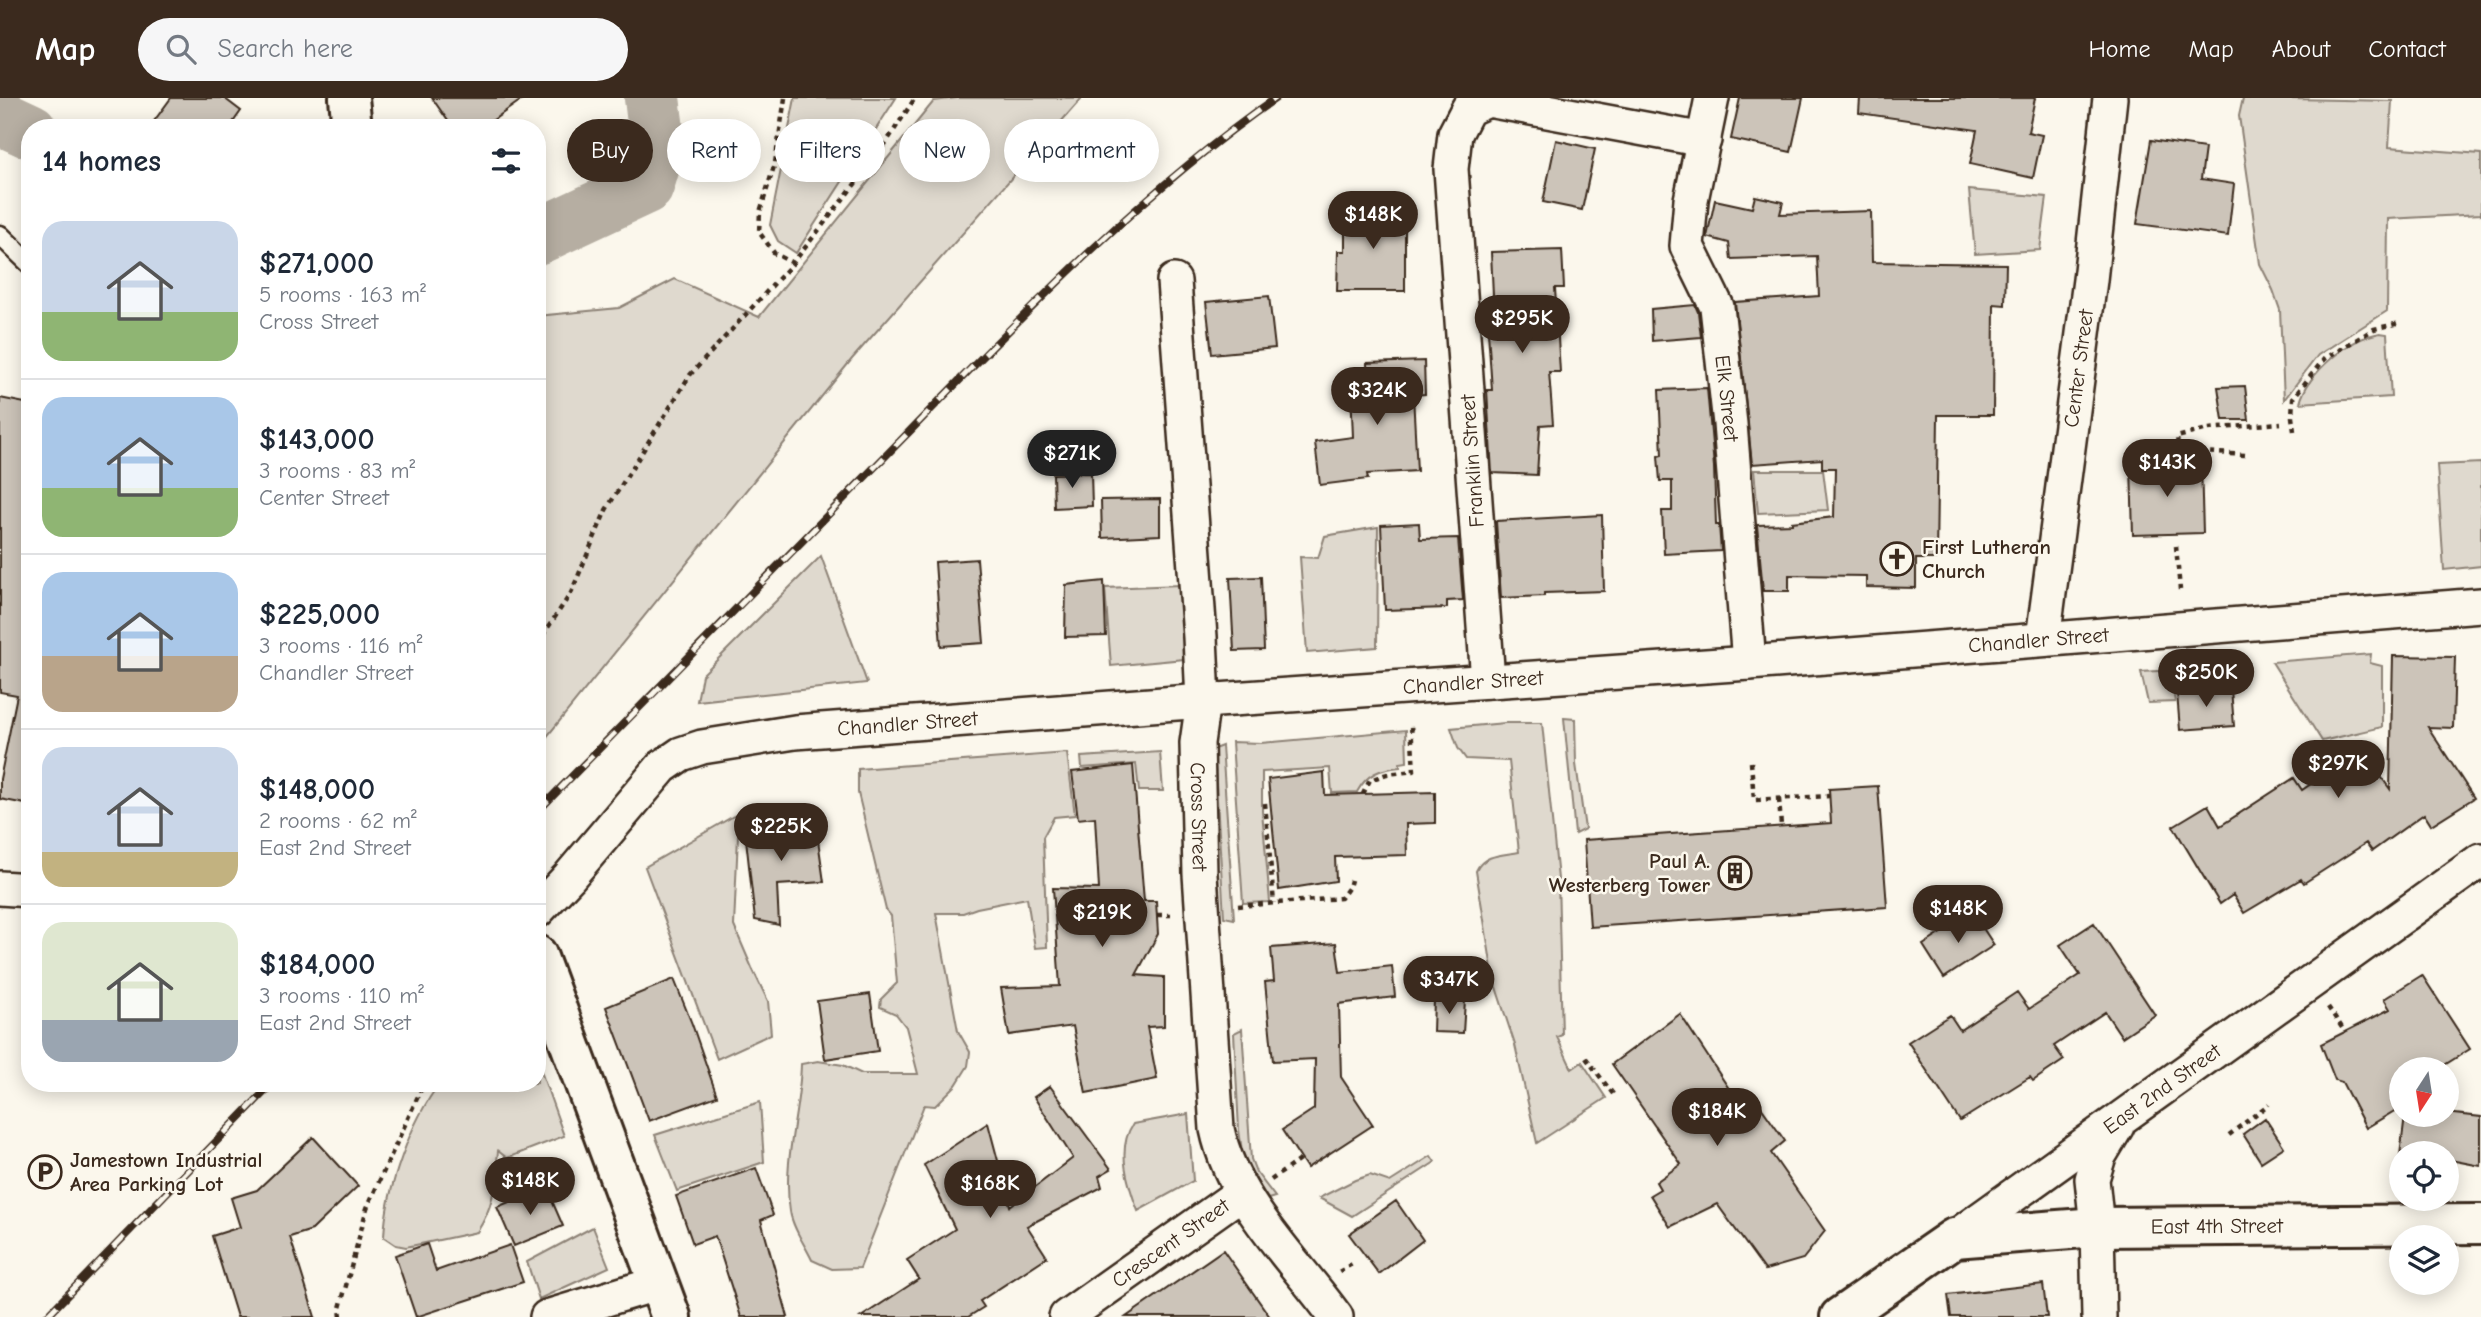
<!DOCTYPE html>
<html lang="en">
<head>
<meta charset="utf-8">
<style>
	:root { --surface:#fff; --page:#f6f6f7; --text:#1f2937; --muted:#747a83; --line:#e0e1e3; --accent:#3b2a1e }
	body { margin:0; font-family:"Comic Neue",sans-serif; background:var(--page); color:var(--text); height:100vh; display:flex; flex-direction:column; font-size:26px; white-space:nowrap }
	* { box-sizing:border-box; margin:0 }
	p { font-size:23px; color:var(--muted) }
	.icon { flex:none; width:38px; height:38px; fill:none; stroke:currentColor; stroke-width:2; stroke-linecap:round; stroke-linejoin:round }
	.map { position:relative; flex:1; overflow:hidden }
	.details { position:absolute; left:21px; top:21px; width:525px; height:973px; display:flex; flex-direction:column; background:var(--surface); border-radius:28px; box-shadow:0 4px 18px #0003 }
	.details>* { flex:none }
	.banner { position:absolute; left:567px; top:21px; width:665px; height:63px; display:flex; gap:14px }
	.needle { width:46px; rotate:192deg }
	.controls { position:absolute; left:2389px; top:959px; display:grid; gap:14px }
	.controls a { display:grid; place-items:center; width:70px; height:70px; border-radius:50%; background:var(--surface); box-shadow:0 4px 18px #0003; font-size:35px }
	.price { position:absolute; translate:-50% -60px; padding:0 16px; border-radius:24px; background:var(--accent); color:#fff; font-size:23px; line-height:46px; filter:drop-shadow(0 2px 4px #0008) }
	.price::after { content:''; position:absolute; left:50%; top:42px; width:21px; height:16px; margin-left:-10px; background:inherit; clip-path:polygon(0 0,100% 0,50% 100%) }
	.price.on { background:#222; color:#fff }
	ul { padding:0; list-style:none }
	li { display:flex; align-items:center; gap:21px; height:175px; padding:0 21px }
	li+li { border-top:2px solid var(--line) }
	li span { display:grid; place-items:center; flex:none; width:196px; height:140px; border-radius:21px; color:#555 }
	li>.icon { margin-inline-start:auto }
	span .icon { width:84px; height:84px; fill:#fffc; stroke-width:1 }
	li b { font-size:30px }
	h2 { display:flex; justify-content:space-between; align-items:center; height:84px; padding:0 21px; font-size:30px }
	.pill { padding:0 24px; border-radius:32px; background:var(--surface); box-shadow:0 4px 18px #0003; font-size:24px; line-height:63px }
	.pill.on { background:var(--accent); color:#fff }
	header { display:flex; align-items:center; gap:42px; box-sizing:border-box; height:98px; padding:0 35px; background:var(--accent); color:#fff }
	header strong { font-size:33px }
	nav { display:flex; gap:38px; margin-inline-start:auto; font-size:24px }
	.search { width:490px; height:63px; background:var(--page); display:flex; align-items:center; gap:18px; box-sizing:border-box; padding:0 24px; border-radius:38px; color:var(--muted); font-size:26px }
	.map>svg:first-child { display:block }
	.green { fill:#dfd9ce; stroke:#8d8276; stroke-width:2 }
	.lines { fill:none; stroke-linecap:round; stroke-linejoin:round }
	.river { stroke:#b6aea2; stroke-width:56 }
	.building { fill:#ccc4b9; stroke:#3b2a1e; stroke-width:2 }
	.service-casing { stroke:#3b2a1e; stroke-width:23 }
	.minor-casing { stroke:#3b2a1e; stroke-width:38 }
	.tertiary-casing { stroke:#3b2a1e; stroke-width:44 }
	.primary-casing { stroke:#3b2a1e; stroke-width:44 }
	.path { stroke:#3b2a1e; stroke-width:4.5; stroke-dasharray:5 5; stroke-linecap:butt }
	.service { stroke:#fbf7ec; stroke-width:18 }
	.minor { stroke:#fbf7ec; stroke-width:33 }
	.tertiary { stroke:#fbf7ec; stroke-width:38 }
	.primary { stroke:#fbf7ec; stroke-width:38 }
	.rail-casing { stroke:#3b2a1e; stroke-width:8 }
	.rail { stroke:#fbf7ec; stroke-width:5; stroke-dasharray:16; stroke-linecap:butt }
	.labels { text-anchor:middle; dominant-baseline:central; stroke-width:5; stroke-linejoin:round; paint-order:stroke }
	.street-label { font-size:21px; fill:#3b2a1e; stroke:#fbf7ec }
	.poi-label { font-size:21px; font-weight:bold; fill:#3b2a1e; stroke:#fbf7ec; text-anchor:start }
</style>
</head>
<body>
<header>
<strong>Map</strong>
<div class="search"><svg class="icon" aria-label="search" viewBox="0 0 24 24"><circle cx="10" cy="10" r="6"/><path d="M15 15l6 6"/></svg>Search here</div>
<nav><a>Home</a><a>Map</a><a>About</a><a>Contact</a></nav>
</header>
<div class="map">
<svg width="2481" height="1219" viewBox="0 0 2481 1219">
	<rect width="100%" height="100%" fill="#fbf7ec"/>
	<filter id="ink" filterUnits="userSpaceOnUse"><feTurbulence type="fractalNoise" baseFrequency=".0143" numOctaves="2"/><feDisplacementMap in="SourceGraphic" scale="14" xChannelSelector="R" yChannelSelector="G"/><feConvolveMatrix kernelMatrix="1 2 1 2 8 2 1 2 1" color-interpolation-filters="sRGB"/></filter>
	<g filter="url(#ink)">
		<path class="green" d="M795,0H896L796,155L778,143L770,127Z
			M958,0H1082L852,261L537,651V218L619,210L675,181L759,219L934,3Z
			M2243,0L2392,3L2389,49L2481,56V116L2388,121L2387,213L2318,257L2284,302L2280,212L2273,192L2260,166L2239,18Z
			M1969,92L2047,99L2040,152L1975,156Z
			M2380,235L2387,236L2391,299L2300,305C2308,274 2348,241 2380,235Z
			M2481,365V468L2444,472L2437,367Z
			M1754,372H1823L1828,412L1758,415Z
			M1378,429L1377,549L1307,555L1300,459L1318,460L1325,438Z
			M821,458L867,585L697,603L702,577Z
			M1180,487L1184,561L1111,568L1105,490Z
			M2371,556L2370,565L2382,568V629L2322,643L2272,564Z
			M2211,570L2213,588C2200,590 2189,585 2177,587L2173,591L2175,604L2148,605L2141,574Z
			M1564,620L1575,621L1576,666L1585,731L1575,736Z
			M1505,625H1542L1558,781L1562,937L1557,939L1572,971L1582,964L1606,1000L1537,1045L1515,947L1494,883L1476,773C1483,756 1504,757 1519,754L1509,663L1466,661L1458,650L1451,630Z
			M1406,632L1407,664L1400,665V669C1379,671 1367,676 1357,694L1332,695L1330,670L1262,674V713L1270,804L1243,805L1232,644L1261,645Z
			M1222,648L1234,821L1224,819L1214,651Z
			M1160,654L1163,693H1139L1136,666L1082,670L1081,659Z
			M1067,655L1075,717L1054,719L1043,739L1047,849L1035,850L1027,800L977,810L963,815H936L958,933L970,954L968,968L956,987L935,1008L924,1007L860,1170L832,1171L812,1162C805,1147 792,1129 790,1113C782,1063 800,1015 801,966L818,963L843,967L862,976H918L906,929L896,916L880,909L881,901L897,885L891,818L886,812L858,695V671Z
			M739,715L734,828L752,870L768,903L771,936L717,961L645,769Z
			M1242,931L1251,1061L1256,1074L1275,1099L1268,1101L1254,1078L1244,1068L1239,1032L1234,935Z
			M537,962L564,1038L507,1060L498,1053C495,1084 495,1107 477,1134L406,1149L396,1147L384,1139C386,1092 411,1022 440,985H537Z
			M760,1004L764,1064L677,1093L655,1037Z
			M1188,1016L1193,1083L1138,1113C1128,1087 1116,1051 1133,1026Z
			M1431,1058L1435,1064L1352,1118L1319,1100L1355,1082L1370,1077L1390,1084Z
			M593,1129L609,1169L539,1201L527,1164Z"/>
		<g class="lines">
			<path class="river" d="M0,19L30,33
				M537,139L646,88L658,48L652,0"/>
		</g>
		<path class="building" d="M171,0H224L241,13L229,30H149Z
			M432,0H524L482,30H453Z
			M1740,0H1803L1791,54L1731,41Z
			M1860,0H2035L2028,34L2042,37L2033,80L1970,66L1977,32L1859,15Z
			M1556,42L1595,51L1582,112L1543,104Z
			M2151,42L2205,50L2201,81L2234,86L2228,138L2137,126Z
			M1755,98L1783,104L1780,116L1871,113L1872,164L2006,166L2005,207L1994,206L1993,317H1938L1936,461H1916V490L1866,489V478L1789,477V493H1763L1757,427L1792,426V424L1834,419L1835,370H1822V361L1752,366L1735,204L1819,198L1817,158L1731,161L1729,145L1707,139L1715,102L1752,110Z
			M1345,111L1405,112V193H1337L1338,153H1345Z
			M1562,152L1564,190H1555L1560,274H1549L1553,326L1540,327L1537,377L1492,375L1487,292H1492L1487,219H1494L1491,154Z
			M1269,198L1275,250L1212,256L1206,204Z
			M1695,207L1698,214L1701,239L1652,243L1651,211Z
			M1424,263L1425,296L1413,297L1417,373L1367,376L1368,381L1320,387L1315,344L1353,339L1351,290L1368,289L1367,265Z
			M2245,288L2249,322H2223L2218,289Z
			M1707,290L1714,369L1716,427H1719L1721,453L1664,456L1662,413H1672V383H1660L1658,358L1662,357L1659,292Z
			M0,300L30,306V707L0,701V681L17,597L0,594Z
			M2201,365L2203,435L2133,437L2131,367Z
			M1091,375L1092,408L1054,410L1053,376Z
			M1160,401V437L1102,440L1101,402Z
			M1602,417L1604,493L1544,495V498L1501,500L1496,423Z
			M1419,425L1420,441L1458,440L1463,502L1447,503V510L1385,512L1381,427Z
			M977,461L984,545L941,548L935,464Z
			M1261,479L1264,552L1234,553L1230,480Z
			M1104,483L1106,538L1065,539L1066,487Z
			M2393,558L2455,559L2453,630L2428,629L2474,700L2431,727L2424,716L2372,753L2366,745L2304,785L2301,781L2244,815L2233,797L2220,806L2173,728L2208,707L2220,728L2294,680L2302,692L2361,651L2390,691Z
			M2231,591L2234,628L2180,632L2177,595Z
			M1133,667L1144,803H1156L1158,836L1136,877L1164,879V928L1147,929L1157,981L1086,995L1073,928L1009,937L1001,890L1060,888L1053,790L1099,791L1095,719L1078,721L1072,674Z
			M1324,674L1325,697L1435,694V725L1406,726L1407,757L1335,759L1336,783L1279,792L1268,681Z
			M1878,688L1887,809L1590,829L1584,742L1831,725L1829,691Z
			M815,721L824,784L777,787L779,827L755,822L745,732Z
			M1973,815L1994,847L1944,880L1923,847Z
			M2094,825L2155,917L2122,939L2105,914L2054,948L2064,962L2033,983L2030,979L1960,1023L1908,944L1950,917L1960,932L2017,894L2029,911L2080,877L2060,847Z
			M1336,845L1340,874L1392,868L1395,899L1339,906L1341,979L1373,1027L1307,1070L1282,1032L1314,1011L1315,961L1273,963L1265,884L1274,883L1271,850Z
			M2422,877L2470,951L2438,971H2401V1009L2366,1030L2342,984L2335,982L2321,946L2390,911L2384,901Z
			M674,881L692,926L717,998L649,1023L606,909Z
			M870,896L878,953L825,961L817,903Z
			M1434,901L1465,902L1463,935L1433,934Z
			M1680,916L1743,1012L1756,1002L1785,1043L1771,1055L1825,1133L1803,1161L1765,1172L1717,1106L1670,1129L1650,1097L1660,1091L1656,1084L1681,1066L1612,966Z
			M1050,988L1111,1071L1099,1078L1102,1089L1027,1128L1047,1159L980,1203L984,1209L968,1219H861L919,1181L907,1162L955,1131L924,1067L988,1025L1010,1108L1073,1060L1034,999Z
			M2446,1015L2481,1019V1068L2450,1062L2449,1071H2446V1055H2401L2399,1065L2405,1017H2446Z
			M2265,1020L2284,1049L2261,1064L2243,1036Z
			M313,1039L358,1088L312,1132L290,1139L315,1219H237L212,1138L240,1129L231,1100L257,1092Z
			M756,1070L773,1117L761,1122L788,1219H741L715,1138L693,1146L676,1098Z
			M546,1089L563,1128L514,1148L497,1109Z
			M1396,1103L1423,1142L1379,1176L1349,1136Z
			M427,1146L436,1173L510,1147L523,1184L416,1219L395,1157Z
			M1223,1152L1270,1219H1126Z
			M2043,1186L2047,1219H1951L1948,1197Z"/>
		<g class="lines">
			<defs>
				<path id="service" d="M0,137L30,166"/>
				<g id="minor">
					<path id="s1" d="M1712,0L1691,102L1687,148L1717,209L1730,326L1749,565"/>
					<path id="s2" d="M1174,183L1200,539L1203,603L1197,645L1200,776L1217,1031C1232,1103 1294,1161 1336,1219"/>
					<path id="s3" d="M2043,541L2090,182L2110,0"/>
					<path d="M1488,583L1451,71L1455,36L1468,11L1488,2L1704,42"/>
					<path d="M0,790L30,792"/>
					<path id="s4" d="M537,813L569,779L662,669L681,656L702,649L795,634L1203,603L1749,565L2481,507"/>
					<path id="s5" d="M1954,1140L2481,762"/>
					<path d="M547,1219L659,1185"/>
					<path id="s6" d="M1066,1219L1241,1095"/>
					<path d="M2099,1219L2097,1129L2092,1081L2099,1058L2117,1028"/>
				</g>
				<path id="tertiary" d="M349,0L352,30
					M537,857L671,1219"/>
				<g id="primary">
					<path id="s7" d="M1840,1219L1954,1140L2097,1129L2481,1126"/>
				</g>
			</defs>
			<use href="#service" class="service-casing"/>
			<use href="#minor" class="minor-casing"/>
			<use href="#tertiary" class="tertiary-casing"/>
			<use href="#primary" class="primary-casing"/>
			<path class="path" d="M785,0L775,65L760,114L759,134L775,156L793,165
				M2294,333L2292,319L2293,300L2324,261L2374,231L2400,225
				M2245,357L2190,353L2178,348L2177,339L2208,331L2281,325
				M2176,448L2180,492
				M537,546L571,495L606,412L690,277L793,165L880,54L915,0
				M1751,664L1754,702L1829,698
				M1363,696L1370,682L1387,676L1414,673L1411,627
				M1779,701L1781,728
				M1265,705L1274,805
				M1238,808L1341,800L1349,789L1351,782
				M1157,817H1171
				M2328,909L2345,934
				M1586,960L1616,1000
				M2229,1037L2269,1006
				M1271,1082L1301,1061
				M1339,1174L1355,1164
				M341,1219L340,1210L367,1110L424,985"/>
			<use href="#service" class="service"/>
			<use href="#minor" class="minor"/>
			<use href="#tertiary" class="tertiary"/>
			<use href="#primary" class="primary"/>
			<defs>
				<path id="rail" d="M537,714C660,589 783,463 906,337C1022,218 1140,95 1276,0
					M46,1219L273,985"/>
			</defs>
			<use href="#rail" class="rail-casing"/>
			<use href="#rail" class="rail"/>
		</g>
	</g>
	<defs>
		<symbol id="church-ring" viewBox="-11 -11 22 22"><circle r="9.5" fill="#fbf7ec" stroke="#3b2a1e" stroke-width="1.5"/><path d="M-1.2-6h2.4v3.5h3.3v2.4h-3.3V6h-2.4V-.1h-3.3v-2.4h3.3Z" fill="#3b2a1e"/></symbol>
		<symbol id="building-ring" viewBox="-11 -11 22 22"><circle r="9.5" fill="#fbf7ec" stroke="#3b2a1e" stroke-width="1.5"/><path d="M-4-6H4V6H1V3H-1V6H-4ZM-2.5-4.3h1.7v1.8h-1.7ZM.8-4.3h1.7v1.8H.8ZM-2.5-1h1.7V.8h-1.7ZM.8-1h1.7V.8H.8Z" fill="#3b2a1e"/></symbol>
		<symbol id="parking-ring" viewBox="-11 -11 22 22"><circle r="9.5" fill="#fbf7ec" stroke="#3b2a1e" stroke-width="1.5"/><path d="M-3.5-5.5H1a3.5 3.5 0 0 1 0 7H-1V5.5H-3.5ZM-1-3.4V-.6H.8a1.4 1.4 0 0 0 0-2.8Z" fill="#3b2a1e"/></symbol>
	</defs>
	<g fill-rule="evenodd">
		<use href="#church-ring" x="1878" y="442" width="38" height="38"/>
		<use href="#building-ring" x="1716" y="756" width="38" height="38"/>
		<use href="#parking-ring" x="26" y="1055" width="38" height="38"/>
	</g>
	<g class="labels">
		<g class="street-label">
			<text stroke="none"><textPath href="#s3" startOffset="273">Center Street</textPath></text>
			<text stroke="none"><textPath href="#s1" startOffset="310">Elk Street</textPath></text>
			<text transform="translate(1472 363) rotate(-94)">Franklin Street</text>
			<text stroke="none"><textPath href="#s4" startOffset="1577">Chandler Street</textPath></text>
			<text stroke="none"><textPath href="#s4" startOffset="1010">Chandler Street</textPath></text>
			<text stroke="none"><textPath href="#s4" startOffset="443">Chandler Street</textPath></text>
			<text stroke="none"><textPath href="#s2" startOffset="537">Cross Street</textPath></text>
			<text stroke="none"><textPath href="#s5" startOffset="256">East 2nd Street</textPath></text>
			<text stroke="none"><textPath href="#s7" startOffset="402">East 4th Street</textPath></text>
			<text stroke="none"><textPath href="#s6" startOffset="128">Crescent Street</textPath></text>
		</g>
		<g class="poi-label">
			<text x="1922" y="449">First Lutheran<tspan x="1922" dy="24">Church</tspan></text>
			<text x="1710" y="763" text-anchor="end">Paul A.<tspan x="1710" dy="24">Westerberg Tower</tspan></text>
			<text x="70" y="1062">Jamestown Industrial<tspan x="70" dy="24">Area Parking Lot</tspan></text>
		</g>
	</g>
</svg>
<div class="controls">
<a><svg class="needle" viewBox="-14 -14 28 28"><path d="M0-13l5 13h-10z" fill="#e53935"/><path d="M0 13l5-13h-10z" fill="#747a83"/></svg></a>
<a><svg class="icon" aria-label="locate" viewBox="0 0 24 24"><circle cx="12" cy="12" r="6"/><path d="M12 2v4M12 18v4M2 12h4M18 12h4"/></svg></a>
<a><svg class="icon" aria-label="layers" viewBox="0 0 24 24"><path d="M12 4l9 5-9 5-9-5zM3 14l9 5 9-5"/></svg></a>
</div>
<b class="price" style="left:1373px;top:153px">$148K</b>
<b class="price" style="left:1522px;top:257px">$295K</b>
<b class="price" style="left:1377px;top:329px">$324K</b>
<b class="price on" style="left:1072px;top:392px">$271K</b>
<b class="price" style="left:2167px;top:401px">$143K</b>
<b class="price" style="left:2206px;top:611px">$250K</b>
<b class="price" style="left:2338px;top:702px">$297K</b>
<b class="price" style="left:781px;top:765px">$225K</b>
<b class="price" style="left:1958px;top:847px">$148K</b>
<b class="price" style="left:1102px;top:851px">$219K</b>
<b class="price" style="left:1449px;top:918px">$347K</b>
<b class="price" style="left:1717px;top:1050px">$184K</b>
<b class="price" style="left:530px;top:1119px">$148K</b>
<b class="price" style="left:990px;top:1122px">$168K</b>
<div class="banner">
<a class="pill on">Buy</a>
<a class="pill">Rent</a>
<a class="pill">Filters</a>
<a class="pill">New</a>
<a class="pill">Apartment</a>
</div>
<section class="details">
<h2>14 homes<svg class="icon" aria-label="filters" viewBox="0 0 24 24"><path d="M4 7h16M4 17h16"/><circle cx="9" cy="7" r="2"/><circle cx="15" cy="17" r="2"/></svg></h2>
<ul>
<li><span style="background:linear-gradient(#c9d6e8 65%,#8fb573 0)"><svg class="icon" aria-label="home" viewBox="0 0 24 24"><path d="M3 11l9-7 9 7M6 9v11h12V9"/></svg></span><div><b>$271,000</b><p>5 rooms · 163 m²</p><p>Cross Street</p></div></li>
<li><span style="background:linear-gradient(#a9c7e8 65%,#8fb573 0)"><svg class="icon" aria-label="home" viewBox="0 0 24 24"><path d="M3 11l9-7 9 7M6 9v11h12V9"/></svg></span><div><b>$143,000</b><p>3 rooms · 83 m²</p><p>Center Street</p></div></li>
<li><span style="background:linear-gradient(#a9c7e8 60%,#b9a48a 0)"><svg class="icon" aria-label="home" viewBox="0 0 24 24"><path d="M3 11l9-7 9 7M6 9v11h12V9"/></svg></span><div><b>$225,000</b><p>3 rooms · 116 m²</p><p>Chandler Street</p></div></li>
<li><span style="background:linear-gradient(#c9d6e8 75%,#c2b280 0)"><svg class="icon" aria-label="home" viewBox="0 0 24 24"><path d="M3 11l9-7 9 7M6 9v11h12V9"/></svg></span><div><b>$148,000</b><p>2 rooms · 62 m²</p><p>East 2nd Street</p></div></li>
<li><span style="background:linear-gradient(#dfe7d0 70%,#9aa5b1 0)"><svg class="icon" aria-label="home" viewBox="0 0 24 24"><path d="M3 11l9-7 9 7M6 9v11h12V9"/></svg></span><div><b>$184,000</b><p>3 rooms · 110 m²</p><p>East 2nd Street</p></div></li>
</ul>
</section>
</div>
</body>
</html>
